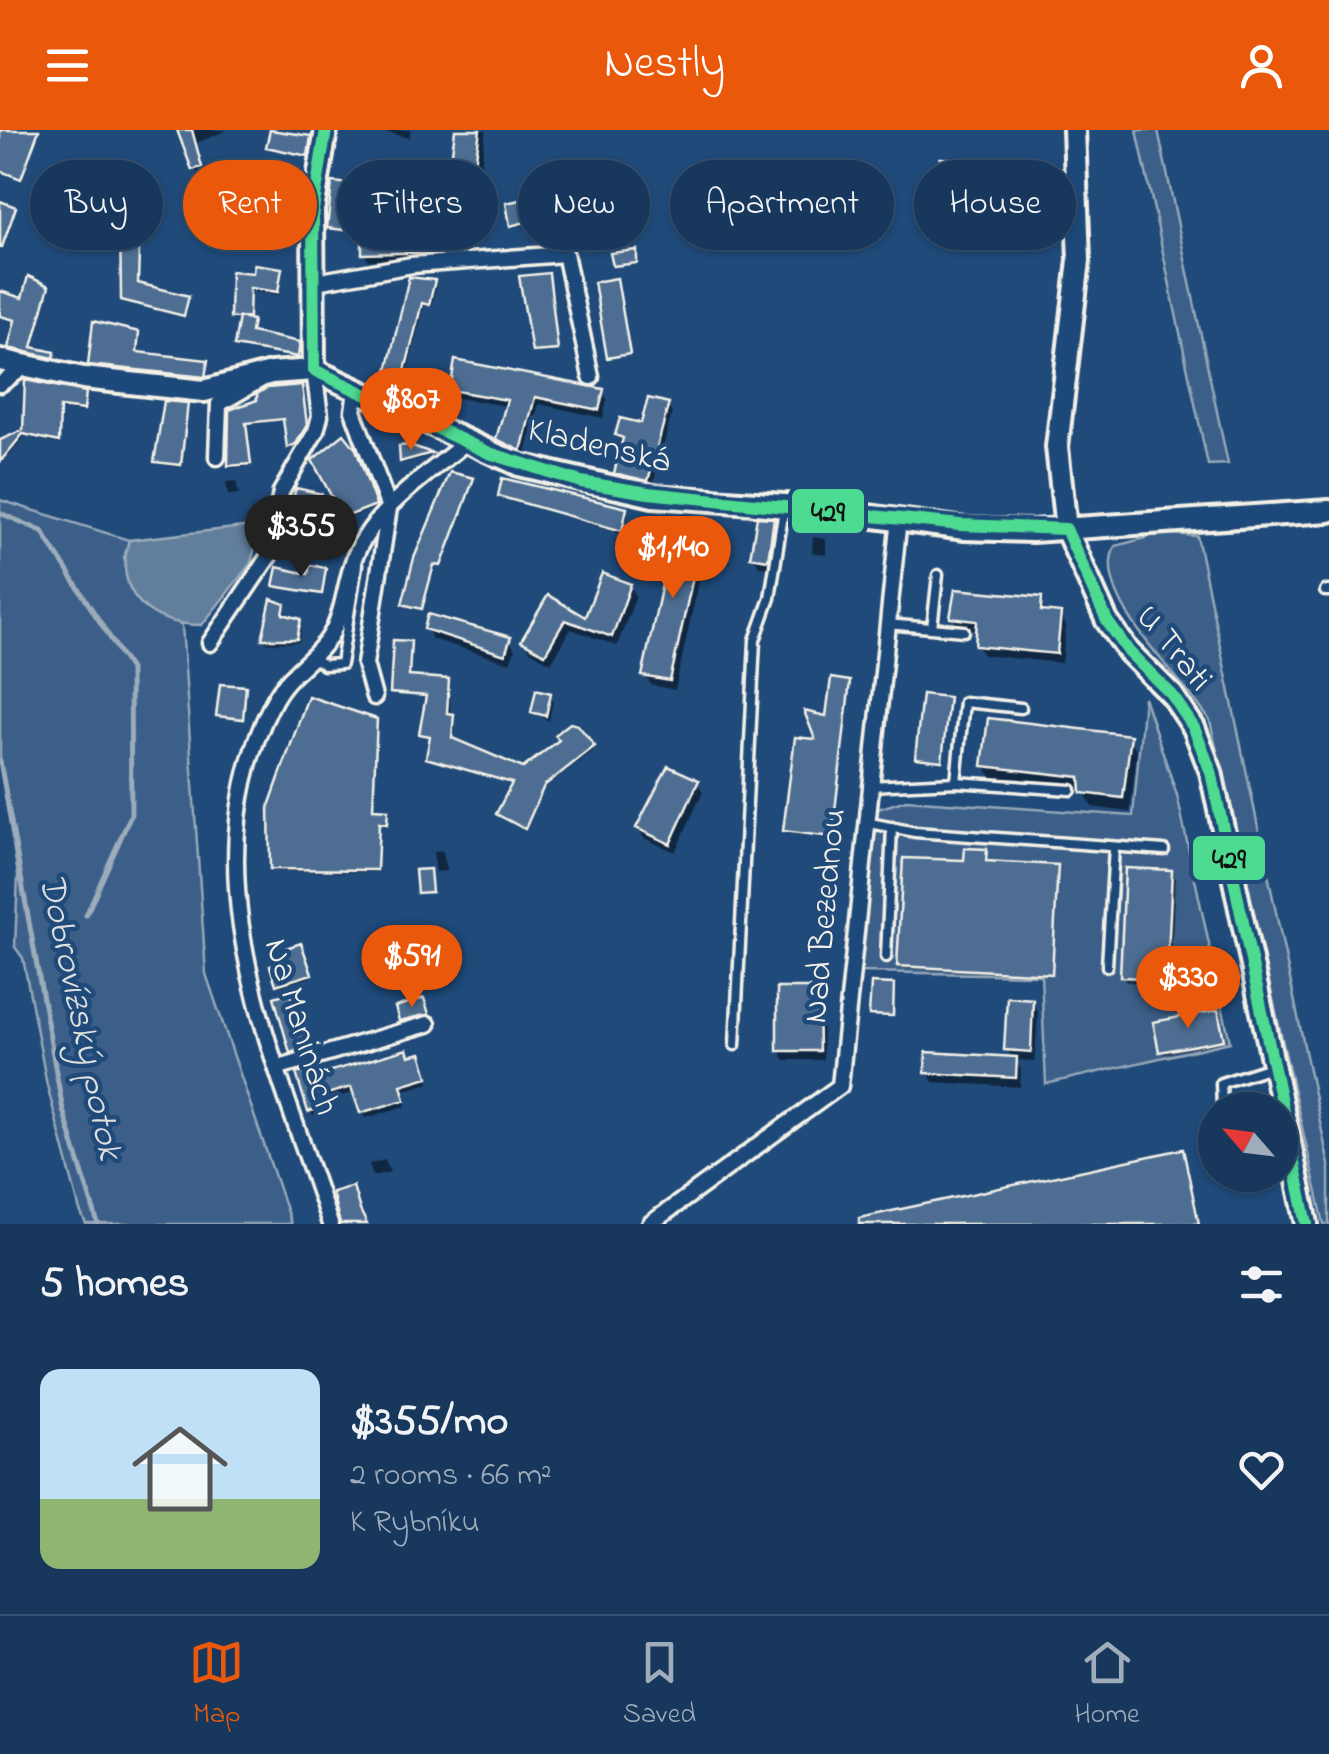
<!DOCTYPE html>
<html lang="en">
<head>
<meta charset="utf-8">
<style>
	:root { --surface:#17385c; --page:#244365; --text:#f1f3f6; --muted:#9eacbb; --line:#365272; --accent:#ea580c }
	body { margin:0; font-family:"Indie Flower",sans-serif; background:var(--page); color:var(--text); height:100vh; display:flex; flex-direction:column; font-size:38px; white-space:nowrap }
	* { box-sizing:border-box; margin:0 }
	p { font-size:32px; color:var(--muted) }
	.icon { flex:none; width:55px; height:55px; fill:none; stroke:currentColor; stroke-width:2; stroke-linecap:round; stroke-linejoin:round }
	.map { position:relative; height:1094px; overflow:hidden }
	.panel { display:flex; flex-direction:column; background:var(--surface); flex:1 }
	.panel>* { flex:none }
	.guide { position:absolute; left:30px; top:30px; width:1270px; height:90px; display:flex; gap:20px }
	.needle { width:65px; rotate:298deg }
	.fabs { position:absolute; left:1198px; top:962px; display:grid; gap:20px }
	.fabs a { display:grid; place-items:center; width:100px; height:100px; border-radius:50%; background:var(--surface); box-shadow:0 2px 8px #0004,0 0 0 2px var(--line); font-size:50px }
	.price { position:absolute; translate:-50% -85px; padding:0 22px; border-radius:35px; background:var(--accent); color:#fff; font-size:32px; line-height:65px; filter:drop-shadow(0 2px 5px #0008) }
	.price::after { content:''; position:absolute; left:50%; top:60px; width:30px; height:22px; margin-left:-15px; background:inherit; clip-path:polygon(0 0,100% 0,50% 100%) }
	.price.on { background:#222; color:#fff }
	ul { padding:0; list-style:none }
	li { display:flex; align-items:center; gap:30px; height:250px; padding:0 40px }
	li+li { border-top:2px solid var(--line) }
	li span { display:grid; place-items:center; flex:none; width:280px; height:200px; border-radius:20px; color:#555 }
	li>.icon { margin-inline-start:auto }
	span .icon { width:120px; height:120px; fill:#fffc; stroke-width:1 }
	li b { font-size:42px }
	h2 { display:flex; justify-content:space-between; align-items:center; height:120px; padding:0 40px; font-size:42px }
	.tag { padding:0 35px; border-radius:45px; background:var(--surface); box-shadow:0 2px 8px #0004,0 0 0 2px var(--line); font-size:35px; line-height:90px }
	.tag.on { background:var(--accent); color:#fff }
	header { display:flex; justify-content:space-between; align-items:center; height:130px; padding:0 40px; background:var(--accent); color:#fff; font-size:45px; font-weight:600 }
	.dock { display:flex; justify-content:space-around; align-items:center; height:140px; border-top:2px solid var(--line); background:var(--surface); font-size:28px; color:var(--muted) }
	.dock a { display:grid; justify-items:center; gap:5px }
	.dock .on { color:var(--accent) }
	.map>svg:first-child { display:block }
	.green { fill:#3a5f88; stroke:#97a8b8; stroke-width:2.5 }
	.water { fill:#627e9d; stroke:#9cacbb; stroke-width:2.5 }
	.shadow { fill:#0007 }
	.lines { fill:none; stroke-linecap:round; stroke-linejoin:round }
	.stream { stroke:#9cacbb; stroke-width:5 }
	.building { fill:#4d6e92; stroke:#f4f1e8; stroke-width:2.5 }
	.lane-casing { stroke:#f4f1e8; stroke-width:15 }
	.street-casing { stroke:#f4f1e8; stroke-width:21 }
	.secondary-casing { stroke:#f4f1e8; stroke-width:28 }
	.lane { stroke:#1f4a7a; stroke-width:8 }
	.street { stroke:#1f4a7a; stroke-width:14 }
	.secondary { stroke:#1f4a7a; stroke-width:20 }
	.bus-1-casing { stroke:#1f4a7a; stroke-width:20 }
	.bus-1 { stroke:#4ddb92; stroke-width:12 }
	.labels { text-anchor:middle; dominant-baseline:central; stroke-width:9; stroke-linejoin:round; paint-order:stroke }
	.street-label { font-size:35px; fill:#f4f1e8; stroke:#1f4a7a }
	.water-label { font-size:38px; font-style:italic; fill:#dee0dd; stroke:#1f4a7a }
	.line-badge { stroke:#1f4a7a; stroke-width:4 }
	.pale-badge-label { font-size:28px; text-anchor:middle; font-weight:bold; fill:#111 }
</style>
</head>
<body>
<header><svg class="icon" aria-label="menu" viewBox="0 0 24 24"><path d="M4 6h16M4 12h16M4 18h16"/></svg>Nestly<svg class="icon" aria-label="person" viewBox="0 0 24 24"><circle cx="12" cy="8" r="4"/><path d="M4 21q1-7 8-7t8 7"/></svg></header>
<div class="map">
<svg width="1329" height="1094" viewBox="0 0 1329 1094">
	<rect width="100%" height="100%" fill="#1f4a7a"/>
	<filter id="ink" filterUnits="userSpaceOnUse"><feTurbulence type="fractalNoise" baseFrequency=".01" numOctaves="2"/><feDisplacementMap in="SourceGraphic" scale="20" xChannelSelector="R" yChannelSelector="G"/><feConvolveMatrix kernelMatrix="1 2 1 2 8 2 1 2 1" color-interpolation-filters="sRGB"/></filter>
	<g filter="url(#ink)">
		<path class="green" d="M1137,0H1158L1228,334L1208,335Z
			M0,370L129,410L124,428L149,479L182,495L206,844L291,1094H86L80,1081L47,955L23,828L15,817L18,745L0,634Z
			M1147,402L1197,406L1329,1035V1094H1324L1210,591C1184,549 1090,467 1115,416L1146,408Z
			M1144,567L1177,665L1230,912L1046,954L1041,845L860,842L878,679L906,670L1133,686Z"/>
		<path class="water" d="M252,396L258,406L251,433L202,495C149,495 113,463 129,410Z"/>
		<path class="shadow" d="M0,0H28L38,5L22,50L0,42Z
			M176,0H227L195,14L204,44L198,45Z
			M376,0H410V8Z
			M458,0H486L480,43L461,40L466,99L444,101L439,91L456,34Z
			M534,72L538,92L514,97L513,95Z
			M405,106L408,111L438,109L442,128L368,130L364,124Z
			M280,140L279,165L250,161L251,205L298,214V229L237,215L241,190L232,187L255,146Z
			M29,149L41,152L49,161L32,220L54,224L55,229L12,220L18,192L0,187V164L23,171Z
			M411,150L436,156L431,177L424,175L405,251L389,245Z
			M138,155L187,168L184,187L125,171Z
			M138,204V224L206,232L204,249L93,238L91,234Z
			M28,253L84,264V282L61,279L59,314L25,306L8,326L0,329V312L26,301Z
			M302,260L306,298L297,316L289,317L286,290L245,295L250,336L232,338V282Z
			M452,260L602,261L607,269L603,288L539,274L525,327L504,318L499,309L508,276L457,268Z
			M667,275L672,283L652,358L621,351L616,342L622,313L617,305L643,296Z
			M187,276L182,337L158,334L156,331Z
			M402,319L430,326L403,333Z
			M356,324L376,377L347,389L315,330Z
			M472,350L442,438L435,436L423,480L406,476Z
			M236,351L239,364L228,365L226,352Z
			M298,361L321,368L316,386L298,387L292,411L286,408Z
			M501,366L626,380L628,384L623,404Z
			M773,391L779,401L773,439L759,436L753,426Z
			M702,399L708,410L675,560L651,555L645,545Z
			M813,407L826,409V425L812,423Z
			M325,440L322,465L276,456L310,447Z
			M630,456L636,466L617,516L571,499L551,533L530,521L524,511L549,468L587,491Z
			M1041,470L1046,484L1060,485L1066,496L1062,533L983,525L977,515L979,500L959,498L953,488Z
			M283,476L284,487L302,496L299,512L267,513L265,508Z
			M427,498L509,509L515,520L510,533L432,509Z
			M410,514L409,549L449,554L452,610L524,641L577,597L594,620L544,658L526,700L498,684L514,655L430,630L433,608L422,604L428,567L393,563Z
			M849,553L832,709L787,703L828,589Z
			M549,565L553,571L549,591L534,582Z
			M1129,607L1137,621L1130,682L1092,677L1083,659L992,649L984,635Z
			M668,639L697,652L703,662L675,722L644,708L638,698Z
			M373,682L388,684L387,695H379L377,742L274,741Z
			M443,721L446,741L436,742L433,722Z
			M987,723L986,734L1058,740L1052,845L901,838L966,733Z
			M1171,742L1175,749L1170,854L1126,852L1122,846Z
			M300,816L311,847L279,856L273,838L287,834Z
			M817,861L822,871L823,930H785L779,920Z
			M423,871L428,886L403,892L401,890Z
			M1032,872L1038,882L1035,931L1015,930L1021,940L1020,957L933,952L928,942L1013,930L1007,919Z
			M1218,885L1223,912L1163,924L1156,894Z
			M410,929L423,931L429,953L402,961L406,976L365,988L355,962L321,972L325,983L313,986L310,981L321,947Z
			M385,1030L390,1042L373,1046L369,1034Z"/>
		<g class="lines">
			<path class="stream" d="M0,383L42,401L130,539L131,685L86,785
				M0,631L63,980L98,1094"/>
		</g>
		<path class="building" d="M0,0H39L21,49L0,41Z
			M177,0H192L202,37L192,40Z
			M270,0L311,6L308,26L266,17Z
			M455,0H480L475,34L451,30Z
			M940,28L972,30L970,81L938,80Z
			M457,31L462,89L436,91L431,34Z
			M596,39L608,113L585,118L567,45Z
			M249,41L270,44L263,108L241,105Z
			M332,52L352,54L344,100L327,98Z
			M534,67L538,89L510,96L506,73Z
			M0,71L16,77L2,117H0Z
			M120,89L140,90L138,153L189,166L184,186L121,170Z
			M362,102L407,103L406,108L439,106L440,122L362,124Z
			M637,120V133L613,136L610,123Z
			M254,134L282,138L278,162L250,158L249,187L230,188L231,141L253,143Z
			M549,143L558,220L532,222L519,146Z
			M28,146L49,156L32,217L55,222L54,228L8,218L15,190L0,186V161L22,168Z
			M409,147L435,150L429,175L422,173L403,249L386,245Z
			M617,148L630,224L607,228L594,152Z
			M239,187L253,190L251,202L300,212L298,227L234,216Z
			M93,191L139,202L137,222L208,230L205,247L88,235Z
			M455,230L604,259L599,280L535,267L521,321L496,309L507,270L450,260Z
			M25,250L86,262L84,280L60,277L59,312L23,304L0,332V310L23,300Z
			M302,255L307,295L296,314L287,318L283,289L246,293L251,334L228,336L229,280L257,270V264L267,258Z
			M648,268L669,273L648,351L614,343L623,308L615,305L620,288L641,293Z
			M164,271L188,273L181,335L154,332Z
			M344,304L356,319L376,375L343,388L312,330Z
			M410,315L432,323L400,332L399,316Z
			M450,342L474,348L462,381L441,436L434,435L422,479L402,474L414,428Z
			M502,348L627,378L622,401L498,366Z
			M296,358L322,364L316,384L298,385L291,410L283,408Z
			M757,387L774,388L768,430L750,427Z
			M676,390L704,397L670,551L642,546Z
			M310,435L326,438L322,464L273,456L277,437L308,444Z
			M602,443L631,454L612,507L565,490L545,524L521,511L548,465L585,487Z
			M955,459L1042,467L1041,481L1061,483L1057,524L975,516L977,491L950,488Z
			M271,469L285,474L283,484L301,489L297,509H262Z
			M428,484L511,507L505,525L424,499Z
			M393,510L411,511L409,546L449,549L447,583L454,584L452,608L523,638L559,610L555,605L570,593L578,595L595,616L544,656L525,699L496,684L512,653L426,628L430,606L419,604L426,566L390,563Z
			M831,548L850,551L832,707L783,701L795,607L815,609L804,581L826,586Z
			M220,554L246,556L243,589L216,586Z
			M536,559L551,563L546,586L531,582Z
			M922,564L949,567L942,631L915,628Z
			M308,566L377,589L373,679L388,680L387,694L379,693L377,740L270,739L269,676Z
			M988,588L1131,605L1123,668L1081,663L1080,647L982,636Z
			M668,636L699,650L670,714L636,698Z
			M965,718L987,719L986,731L1058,735L1052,844L897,836L903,728L964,730Z
			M1125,738L1172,740L1167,849L1120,847Z
			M430,739L432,762L417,763L415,740Z
			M301,813L312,844L276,855L270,836L285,832L286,818Z
			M871,853L894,854L893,886L869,885Z
			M777,858H818L819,921H777Z
			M290,862L298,893L305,891L313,916L290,923L274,867Z
			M1007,867L1033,869L1031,922L1004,920Z
			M424,868L429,884L399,891L395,877Z
			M1218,880L1224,910L1159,922L1153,892Z
			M407,919L409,926L421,923L428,947L401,955L405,970L360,983L351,957L320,966L323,977L308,982L296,943L319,937L321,944Z
			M926,922L1017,927L1016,948L925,943Z
			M1183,1019L1199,1094H859V1088Z
			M353,1056L360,1080L367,1094H340L332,1062Z"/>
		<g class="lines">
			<defs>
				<path id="lane" d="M1325,461H1329
					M887,494L964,501
					M932,498L938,445
					M310,526L324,535L341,534L357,435
					M956,652L964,572L1021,578
					M868,656L956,652L1071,660
					M865,692L915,702L1164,720
					M886,827L892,697
					M1107,836L1114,717
					M735,915L755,510L770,468L784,379
					M1222,976L1221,953L1271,937"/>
				<path id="street" d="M553,66L591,247
					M310,153L412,135L565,124
					M0,254L25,237
					M356,261L353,281L389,378L365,534L374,567
					M217,327L219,274L262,249
					M210,513L269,426L281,362L316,301L320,286L314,240
					M279,937L428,894
					M330,1094C276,928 185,745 272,574C288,541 314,532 330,506C344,483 345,451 355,426C375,378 427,345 465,313
					M650,1094L840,956L899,388"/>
				<path id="secondary" d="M1074,0L1079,130L1057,317L1066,399L1107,491L1129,522L1172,565L1194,598L1211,642L1307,1094
					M0,230L83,248L204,261L271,243L314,240L519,335L653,366L784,375L965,399L1032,401L1329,381
					M314,240L313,80L326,0"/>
			</defs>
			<use href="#lane" class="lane-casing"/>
			<use href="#street" class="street-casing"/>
			<use href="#secondary" class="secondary-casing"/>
			<use href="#lane" class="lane"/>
			<use href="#street" class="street"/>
			<use href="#secondary" class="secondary"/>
			<defs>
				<path id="bus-1" d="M314,240L489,323L581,352L648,363L960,395L1066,399
					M314,240L313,80L326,0
					M1066,399L1107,491L1129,522L1172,565L1194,598L1211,642L1307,1094"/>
			</defs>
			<use href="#bus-1" class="bus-1-casing"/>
			<use href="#bus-1" class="bus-1"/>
		</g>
	</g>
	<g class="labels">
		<g class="street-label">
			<text transform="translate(599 317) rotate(13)">Kladenská</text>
			<text transform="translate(1173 519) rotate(51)">U Trati</text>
			<text transform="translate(826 786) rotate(-85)">Nad Bezednou</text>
			<text transform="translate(300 897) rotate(73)">Na Maninách</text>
		</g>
		<g class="water-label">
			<text transform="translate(79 887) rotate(78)">Dobrovízský potok</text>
		</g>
	</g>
	<g class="line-badge">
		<rect x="790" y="357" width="76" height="48" rx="10" fill="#4ddb92"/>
		<rect x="1191" y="704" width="76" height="48" rx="10" fill="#4ddb92"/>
	</g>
	<g class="pale-badge-label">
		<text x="828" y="391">429</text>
		<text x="1229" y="738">429</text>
	</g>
</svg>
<div class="fabs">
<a><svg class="needle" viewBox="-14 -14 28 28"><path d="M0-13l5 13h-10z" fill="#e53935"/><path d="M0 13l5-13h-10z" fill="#9eacbb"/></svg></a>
</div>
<b class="price" style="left:411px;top:323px">$807</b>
<b class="price on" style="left:301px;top:450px">$355</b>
<b class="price" style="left:673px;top:471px">$1,140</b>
<b class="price" style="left:412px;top:880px">$591</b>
<b class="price" style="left:1188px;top:901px">$330</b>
<div class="guide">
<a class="tag">Buy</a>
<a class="tag on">Rent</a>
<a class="tag">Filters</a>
<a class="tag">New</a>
<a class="tag">Apartment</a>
<a class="tag">House</a>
</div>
</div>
<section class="panel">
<h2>5 homes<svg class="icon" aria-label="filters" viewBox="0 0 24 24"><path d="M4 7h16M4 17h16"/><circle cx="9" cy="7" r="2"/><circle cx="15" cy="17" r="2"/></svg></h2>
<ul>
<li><span style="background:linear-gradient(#bfe0f5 65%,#8fb573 0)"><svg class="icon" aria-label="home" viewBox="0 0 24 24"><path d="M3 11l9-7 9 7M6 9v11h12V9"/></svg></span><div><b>$355/mo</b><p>2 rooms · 66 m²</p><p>K Rybníku</p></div><svg class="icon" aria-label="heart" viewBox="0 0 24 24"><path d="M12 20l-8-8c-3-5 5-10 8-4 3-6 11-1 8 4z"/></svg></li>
</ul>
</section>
<nav class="dock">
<a class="on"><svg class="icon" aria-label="map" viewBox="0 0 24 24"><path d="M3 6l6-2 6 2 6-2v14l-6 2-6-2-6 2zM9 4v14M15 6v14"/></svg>Map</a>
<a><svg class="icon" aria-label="saved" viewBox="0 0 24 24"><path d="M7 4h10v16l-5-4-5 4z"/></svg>Saved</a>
<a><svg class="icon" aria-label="home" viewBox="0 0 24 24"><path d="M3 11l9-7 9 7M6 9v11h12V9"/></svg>Home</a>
</nav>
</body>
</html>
